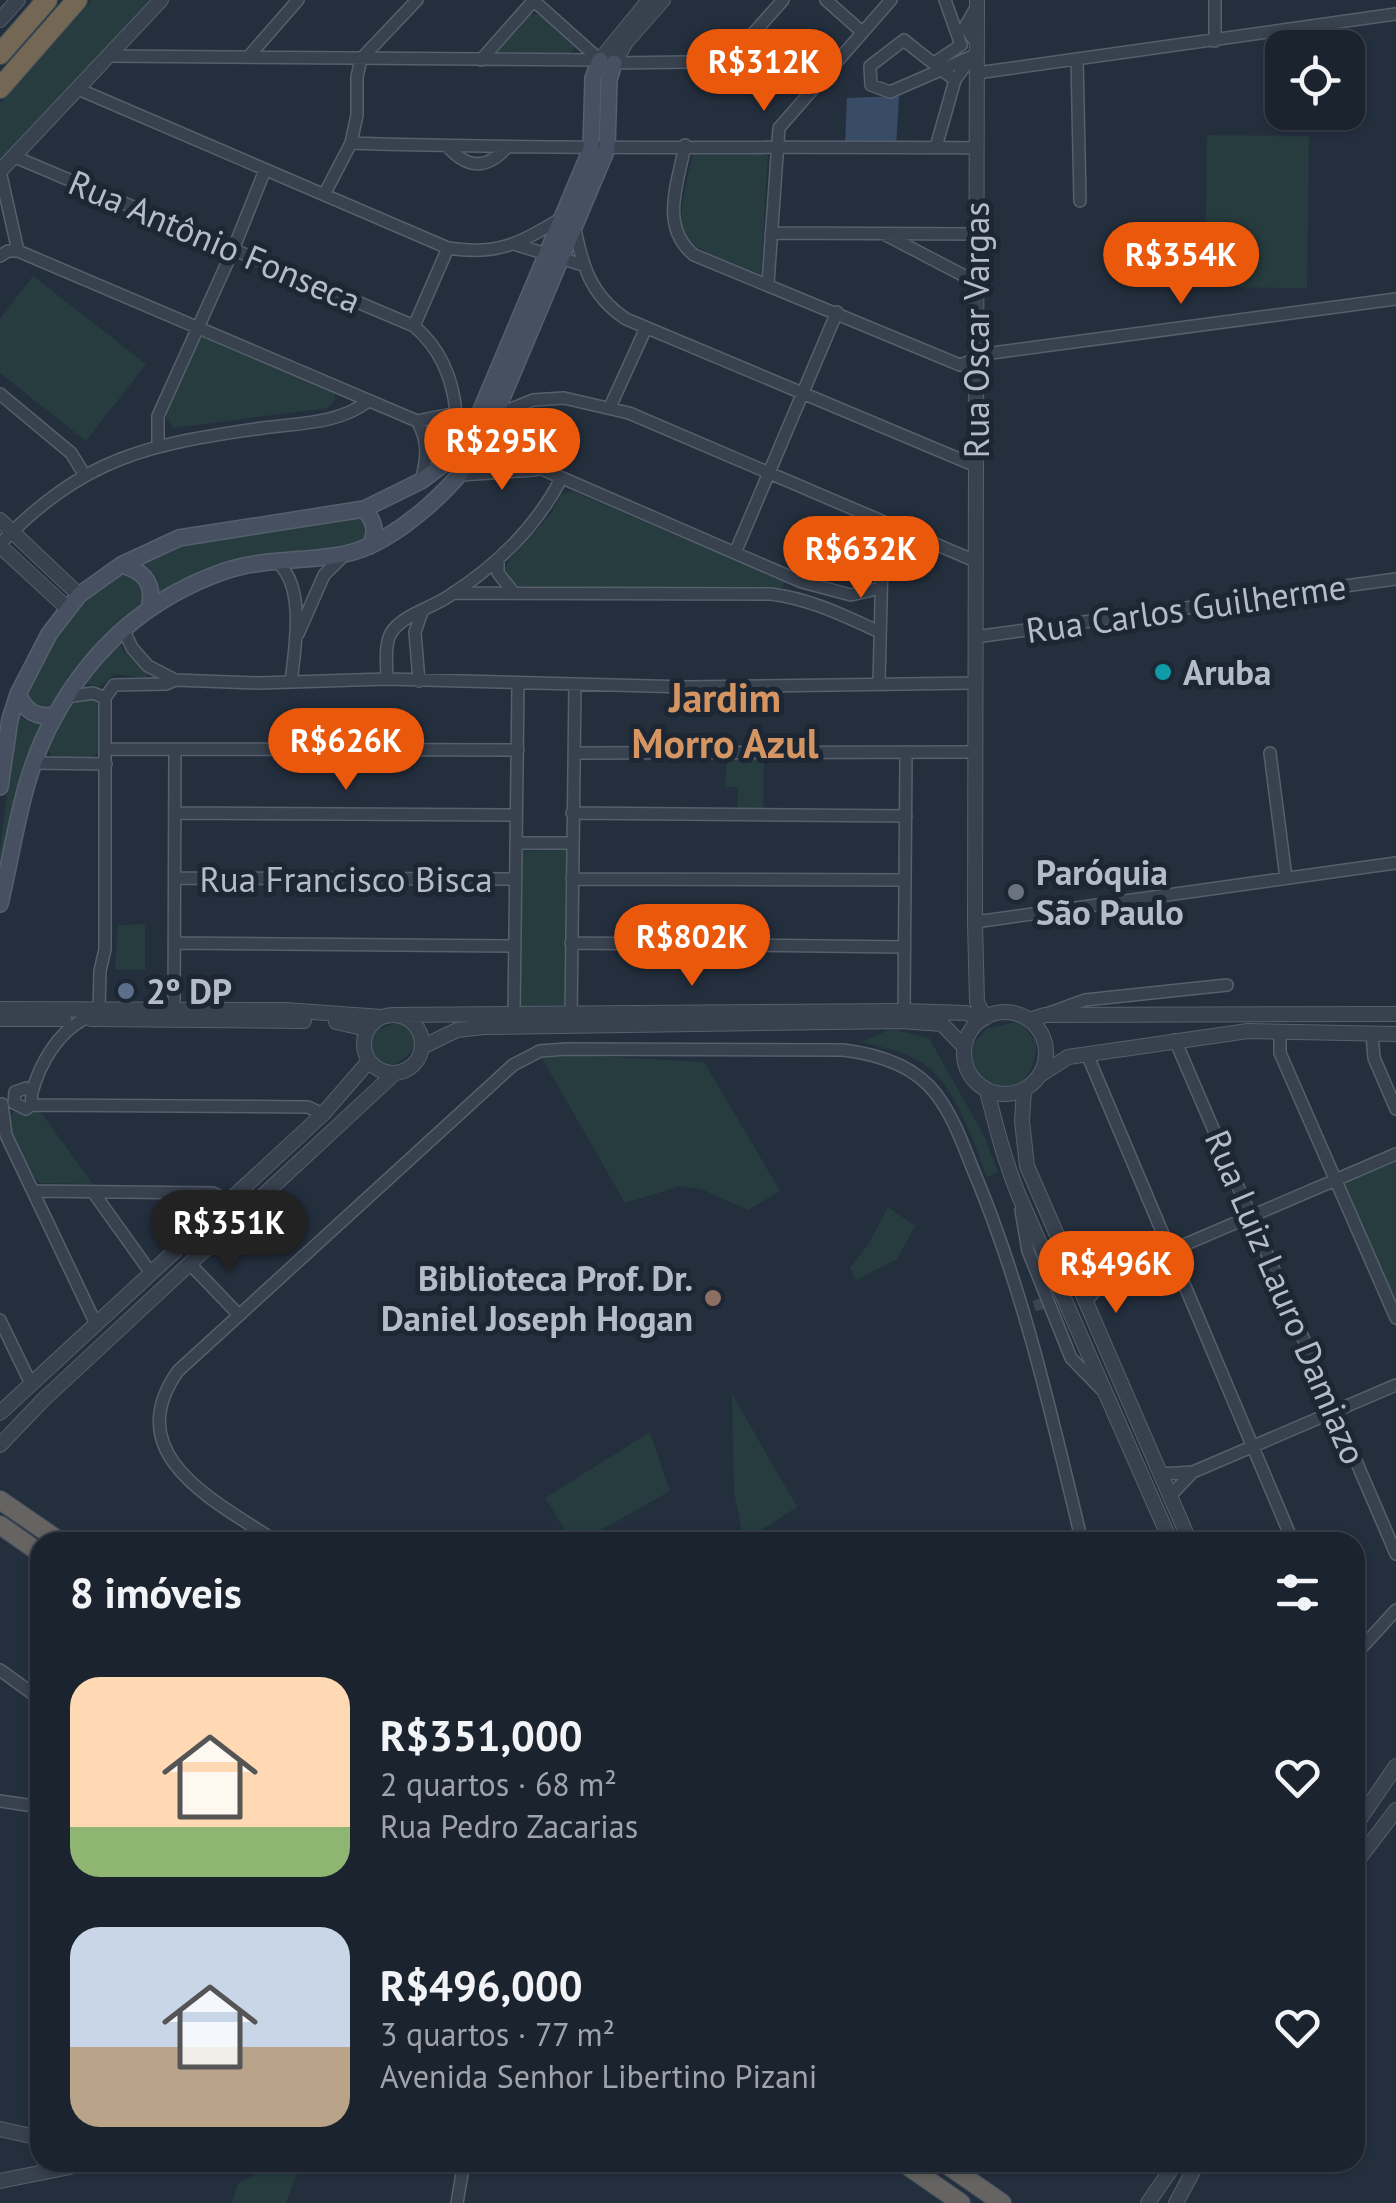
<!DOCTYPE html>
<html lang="pt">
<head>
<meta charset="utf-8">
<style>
	:root { --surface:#1b232e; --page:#282f3a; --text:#f1f3f6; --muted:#a0a4aa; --line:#39404a; --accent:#ea580c }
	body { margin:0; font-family:"PT Sans",sans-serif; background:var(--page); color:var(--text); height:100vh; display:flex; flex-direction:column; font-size:38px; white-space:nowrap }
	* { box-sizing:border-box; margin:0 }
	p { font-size:32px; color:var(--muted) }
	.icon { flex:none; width:55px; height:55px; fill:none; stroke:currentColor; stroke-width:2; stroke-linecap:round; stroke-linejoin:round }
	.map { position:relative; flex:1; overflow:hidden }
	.details { position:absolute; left:30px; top:1532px; width:1335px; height:640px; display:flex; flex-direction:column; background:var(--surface); border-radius:30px; box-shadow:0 2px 8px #0004,0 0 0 2px var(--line) }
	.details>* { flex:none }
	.buttons { position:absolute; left:1265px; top:30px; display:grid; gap:20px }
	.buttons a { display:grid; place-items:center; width:100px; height:100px; border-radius:20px; background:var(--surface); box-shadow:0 2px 8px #0004,0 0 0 2px var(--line); font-size:50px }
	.price { position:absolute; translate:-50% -85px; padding:0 22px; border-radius:35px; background:var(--accent); color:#fff; font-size:32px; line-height:65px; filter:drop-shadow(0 2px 5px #0008) }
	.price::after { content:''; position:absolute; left:50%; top:60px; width:30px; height:22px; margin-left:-15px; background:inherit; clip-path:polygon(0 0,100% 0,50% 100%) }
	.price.on { background:#222; color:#fff }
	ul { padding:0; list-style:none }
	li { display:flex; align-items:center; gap:30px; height:250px; padding:0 40px }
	li span { display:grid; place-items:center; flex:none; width:280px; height:200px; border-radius:30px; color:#555 }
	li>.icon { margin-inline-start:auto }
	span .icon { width:120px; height:120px; fill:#fffc; stroke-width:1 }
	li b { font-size:42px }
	h2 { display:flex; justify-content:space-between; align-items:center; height:120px; padding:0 40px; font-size:42px }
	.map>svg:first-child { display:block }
	.green { fill:#263c3f }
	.water { fill:#394c67 }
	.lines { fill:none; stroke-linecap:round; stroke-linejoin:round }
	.minor-tunnel { stroke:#3a4453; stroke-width:11; stroke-dasharray:11 5.5; stroke-linecap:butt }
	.minor-casing { stroke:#565f6c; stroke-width:14 }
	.tertiary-casing { stroke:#565f6c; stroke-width:16 }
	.secondary-casing { stroke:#565f6c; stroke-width:18 }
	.trunk-casing { stroke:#434c59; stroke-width:20 }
	.motorway-casing { stroke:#434c59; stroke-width:22 }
	.minor { stroke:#38414e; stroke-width:11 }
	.tertiary { stroke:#38414e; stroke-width:14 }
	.secondary { stroke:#465061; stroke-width:15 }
	.trunk { stroke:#656462; stroke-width:18 }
	.motorway { stroke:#746855; stroke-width:20 }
	.culture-dot { fill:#0f9aa8; stroke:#1d2633; stroke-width:4 }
	.worship-dot { fill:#6b7280; stroke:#1d2633; stroke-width:4 }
	.service-dot { fill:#5c6f8a; stroke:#1d2633; stroke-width:4 }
	.education-dot { fill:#8d6e63; stroke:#1d2633; stroke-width:4 }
	.labels { text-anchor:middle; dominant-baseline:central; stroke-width:10; stroke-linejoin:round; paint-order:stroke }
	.street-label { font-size:35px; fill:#b4bcc9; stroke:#1d2633 }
	.poi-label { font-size:35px; font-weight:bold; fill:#b4bcc9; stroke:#1d2633; text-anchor:start }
	.quarter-label { font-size:40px; font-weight:bold; fill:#d59563; stroke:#1d2633 }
</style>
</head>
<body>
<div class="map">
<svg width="1396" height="2203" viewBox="0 0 1396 2203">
	<rect width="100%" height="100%" fill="#242f3e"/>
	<path class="green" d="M92,0H152L0,161V103Z
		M529,14L546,15L574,44L573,51L566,56L499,54L497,48Z
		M1207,135L1309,136L1307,288L1205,287Z
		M693,152L768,154L761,274C672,240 672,246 693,152Z
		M33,276L146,364L86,441L0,373V319Z
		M210,337L335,392V400L328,408L174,428L167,420L164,410L192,345L200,338Z
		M572,491L785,581L781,589L518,586L509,580L505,569L509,560L551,514L561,494Z
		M363,517L372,535L354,546L321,552L158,597C162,576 153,569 135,561L169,546Z
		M126,573L141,582L145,598L141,606L108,631L90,651L54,705L46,710L31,704L27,694C37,661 87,576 126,573Z
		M117,638L124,652L148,673L145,678L115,674L100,687L80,682Z
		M94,698L97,703L102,748C92,764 72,759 54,760L47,748L69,701Z
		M17,716L31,723L43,724L0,892V849Z
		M764,757L763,812H737L738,787H725L727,759Z
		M567,850L566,1006L516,1007L518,851Z
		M145,924V970L115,969L118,925Z
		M1020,1021L1036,1042C1039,1104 962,1107 968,1050L987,1028Z
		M397,1023H405L418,1038C414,1053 401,1064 385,1066L369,1055V1044L374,1031Z
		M891,1029L929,1038L984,1136L998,1172L987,1177C972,1139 957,1086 921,1062C903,1051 881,1047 861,1042Z
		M539,1053L704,1062L780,1191L748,1210L701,1189L681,1186L625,1203Z
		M16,1110H39L93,1184L40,1183L32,1175L5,1121Z
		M1396,1160V1313L1342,1182Z
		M888,1207L915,1226L897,1259L856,1280L850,1268L868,1245Z
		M732,1394L797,1507L744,1541L734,1492Z
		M650,1432L670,1491L579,1542H573L545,1498Z
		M275,2163H301L286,2203H232L238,2184Z"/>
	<path class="water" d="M899,96L896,146L845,145L847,98Z"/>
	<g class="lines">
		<path class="minor-tunnel" d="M1034,1306L1045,1303"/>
		<defs>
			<path id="minor" d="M533,0L600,60
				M826,0L862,32
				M1215,0V41
				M977,44L965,27L977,6
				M250,55L298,0
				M109,56L600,60L614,63L838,60
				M1077,59L1080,201
				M481,60L534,0
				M728,62L783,0
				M934,63L961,45L945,0
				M977,73L1396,14
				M955,80C938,67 921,54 904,40L870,66L871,85L890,92L973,56
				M78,89L448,248C498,256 520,243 562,218L574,224C582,265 590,295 626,319L976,466
				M351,143C559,150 768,146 976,148
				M685,145C678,184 659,226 694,255L960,365L992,353L1396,299
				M447,146C467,169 487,170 507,147
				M936,147L955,80L970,59
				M15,157L414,326C441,349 453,378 456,413
				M0,171L18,251
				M325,193L351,143L357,115V77L361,59L417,0
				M771,233L976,234
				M886,235L976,282
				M517,245L583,265
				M0,256L8,251H18L417,421L456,413L491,423L511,409L533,400L564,398L629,413L975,561
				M768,283L779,128L891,0
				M414,326L448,248
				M0,394L71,453L84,474
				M610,407L646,328
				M468,419L507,454L802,582L851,595L881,588
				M417,421C429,441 427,459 421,481
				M158,445V416L233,250L265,170
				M461,475L535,470
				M0,544C84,457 148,444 263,428C298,423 338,424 367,402
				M735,553L837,312
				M274,560C307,582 295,648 291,682
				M498,560V573L514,593
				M455,593L771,594C811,599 844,616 880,632
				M123,628L132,648L148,666L175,680L259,683L387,679L688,687L975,683
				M298,634L324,575L343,556
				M975,637L1396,579
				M387,679C387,665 384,646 391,633C402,615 432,608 449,596C496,566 535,529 561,479
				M419,681L415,632L422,612
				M879,682L883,522
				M67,697L93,693L105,698
				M106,749L518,750
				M575,753L974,752
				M1270,753L1286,878
				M32,763L106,764
				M175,813L516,815
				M572,813L906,816
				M516,843H572
				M175,878L516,879
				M572,879L905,880
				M975,922L1396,863
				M175,943L515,946
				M571,943L904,947
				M99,1010L100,971L105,949V698L114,685L166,684L175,680
				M904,1011L906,752
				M1049,1013L1085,1000L1227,985
				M514,1014L518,685
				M174,1015L175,749
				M571,1020L575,684
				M1280,1031V1053L1396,1318
				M1372,1034L1374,1058L1396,1109
				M1175,1040L1396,1554
				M1087,1054L1293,1542
				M32,1092C40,1064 57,1033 84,1019
				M2,1104L6,1135L96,1324
				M31,1105L32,1092L26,1088L15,1092L14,1103L26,1109L31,1105L308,1107L323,1114
				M33,1191L213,1193L229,1201
				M93,1192L151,1273
				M1021,1210L1028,1251L1071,1358L1102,1390
				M189,1263L239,1315
				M1076,1277L1107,1278
				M1086,1301L1107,1278L1396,1154
				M0,1320L31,1384
				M1160,1474L1193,1472L1396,1385
				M1170,1496L1193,1472
				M277,1542C217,1502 118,1456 178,1371L513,1065L540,1051L566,1049L843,1050C877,1054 914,1065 936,1094C956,1120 966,1154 979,1184C1026,1300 1053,1421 1082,1542
				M1355,1655L1396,1610
				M0,1670L40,1699
				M0,1801L40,1807
				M457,2203L464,2162"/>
			<path id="tertiary" d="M977,0L975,922L977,1002L985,1018
				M0,20L18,0
				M600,60L649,0
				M614,63L626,42L663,0
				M0,171L161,0
				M0,520L79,595
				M0,546L67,608
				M0,1009L285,1010L382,1017
				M964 1053a41 41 0 1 1 82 0a41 41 0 1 1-82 0Z
				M392,1015L904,1011L966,1013L981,1020
				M364 1044a29 29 0 1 1 58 0a29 29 0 1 1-58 0Z
				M0,1019H64
				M91,1019L304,1021
				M1029,1020L1045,1015L1396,1014
				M336,1022L367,1029
				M422,1047L457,1030L484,1027L901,1021L942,1024L964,1047
				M1040,1075L1068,1057L1248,1031L1396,1034
				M1024,1090L1022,1121L1027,1166L1190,1542
				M987,1091C996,1126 1005,1162 1019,1196L1171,1542
				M0,1413L323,1114L369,1061
				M0,1445L43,1400L395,1073
				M1355,1826L1396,1766
				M1355,1864L1396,1810
				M0,2129L40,2138
				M0,2181L95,2162
				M1148,2203L1176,2162
				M1176,2203L1198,2162"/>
			<path id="secondary" d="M364,509C375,522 377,531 370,546
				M121,565C145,571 155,584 149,609
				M18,694C26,712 36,718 55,715
				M0,787L10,719L18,694L49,634L79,595L121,565L179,538L364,509L421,481L445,463L478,417L591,149L593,78L600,60
				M0,904C16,838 21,776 55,716C93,647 150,597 225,571C264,558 305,562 345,554C395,544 465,480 487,434L607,149L609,80L614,63"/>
			<path id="trunk" d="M0,1500L61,1542
				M0,1525L40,1553
				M902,2162L961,2203
				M943,2162L1002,2203"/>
			<path id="motorway" d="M0,54L47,0
				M0,88L77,0"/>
		</defs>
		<use href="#minor" class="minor-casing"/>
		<use href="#tertiary" class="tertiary-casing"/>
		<use href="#secondary" class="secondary-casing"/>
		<use href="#trunk" class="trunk-casing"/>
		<use href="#motorway" class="motorway-casing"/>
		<use href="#minor" class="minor"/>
		<use href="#tertiary" class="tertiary"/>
		<use href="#secondary" class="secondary"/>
		<use href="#trunk" class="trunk"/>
		<use href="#motorway" class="motorway"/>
	</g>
	<circle class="culture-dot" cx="1163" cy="672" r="10"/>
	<circle class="worship-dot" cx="1016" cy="892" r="10"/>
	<circle class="service-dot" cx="126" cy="991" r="10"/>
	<circle class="education-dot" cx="713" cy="1298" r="10"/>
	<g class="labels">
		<g class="street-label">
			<text transform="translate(215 241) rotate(23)">Rua Antônio Fonseca</text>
			<text transform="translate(976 330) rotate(-90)">Rua Oscar Vargas</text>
			<text transform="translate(1186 608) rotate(-8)">Rua Carlos Guilherme</text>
			<text x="346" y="879">Rua Francisco Bisca</text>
			<text transform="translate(1286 1297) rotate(67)">Rua Luiz Lauro Damiazo</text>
		</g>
		<g class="poi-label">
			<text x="1183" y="672">Aruba</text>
			<text x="1036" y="872">Paróquia<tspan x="1036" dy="40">São Paulo</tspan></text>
			<text x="146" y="991">2º DP</text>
			<text x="693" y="1278" text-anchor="end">Biblioteca Prof. Dr.<tspan x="693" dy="40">Daniel Joseph Hogan</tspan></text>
		</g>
		<g class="quarter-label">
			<text x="725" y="697">Jardim<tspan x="725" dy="46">Morro Azul</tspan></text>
		</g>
	</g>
</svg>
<div class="buttons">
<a><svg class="icon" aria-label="locate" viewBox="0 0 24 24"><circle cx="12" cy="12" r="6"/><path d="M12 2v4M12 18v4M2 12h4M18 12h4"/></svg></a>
</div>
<b class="price" style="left:764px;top:114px">R$312K</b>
<b class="price" style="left:1181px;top:307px">R$354K</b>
<b class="price" style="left:502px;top:493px">R$295K</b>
<b class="price" style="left:861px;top:601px">R$632K</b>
<b class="price" style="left:346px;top:793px">R$626K</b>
<b class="price" style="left:692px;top:989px">R$802K</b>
<b class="price on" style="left:229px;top:1275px">R$351K</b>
<b class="price" style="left:1116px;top:1316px">R$496K</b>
<section class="details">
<h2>8 imóveis<svg class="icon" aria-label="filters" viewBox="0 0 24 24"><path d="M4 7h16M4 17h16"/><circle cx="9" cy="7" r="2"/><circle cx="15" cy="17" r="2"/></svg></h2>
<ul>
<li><span style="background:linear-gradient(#ffd9b3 75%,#8fb573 0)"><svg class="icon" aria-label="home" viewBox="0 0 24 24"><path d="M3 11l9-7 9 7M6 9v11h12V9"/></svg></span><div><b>R$351,000</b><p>2 quartos · 68 m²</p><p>Rua Pedro Zacarias</p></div><svg class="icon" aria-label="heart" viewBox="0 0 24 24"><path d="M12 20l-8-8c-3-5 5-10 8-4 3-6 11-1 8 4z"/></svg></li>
<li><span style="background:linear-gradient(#c9d6e8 60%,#b9a48a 0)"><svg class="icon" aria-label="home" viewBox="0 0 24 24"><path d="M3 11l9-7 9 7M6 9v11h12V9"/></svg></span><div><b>R$496,000</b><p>3 quartos · 77 m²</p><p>Avenida Senhor Libertino Pizani</p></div><svg class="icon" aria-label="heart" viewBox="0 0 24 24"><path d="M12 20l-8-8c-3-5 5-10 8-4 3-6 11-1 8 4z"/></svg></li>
</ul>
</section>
</div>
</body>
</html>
